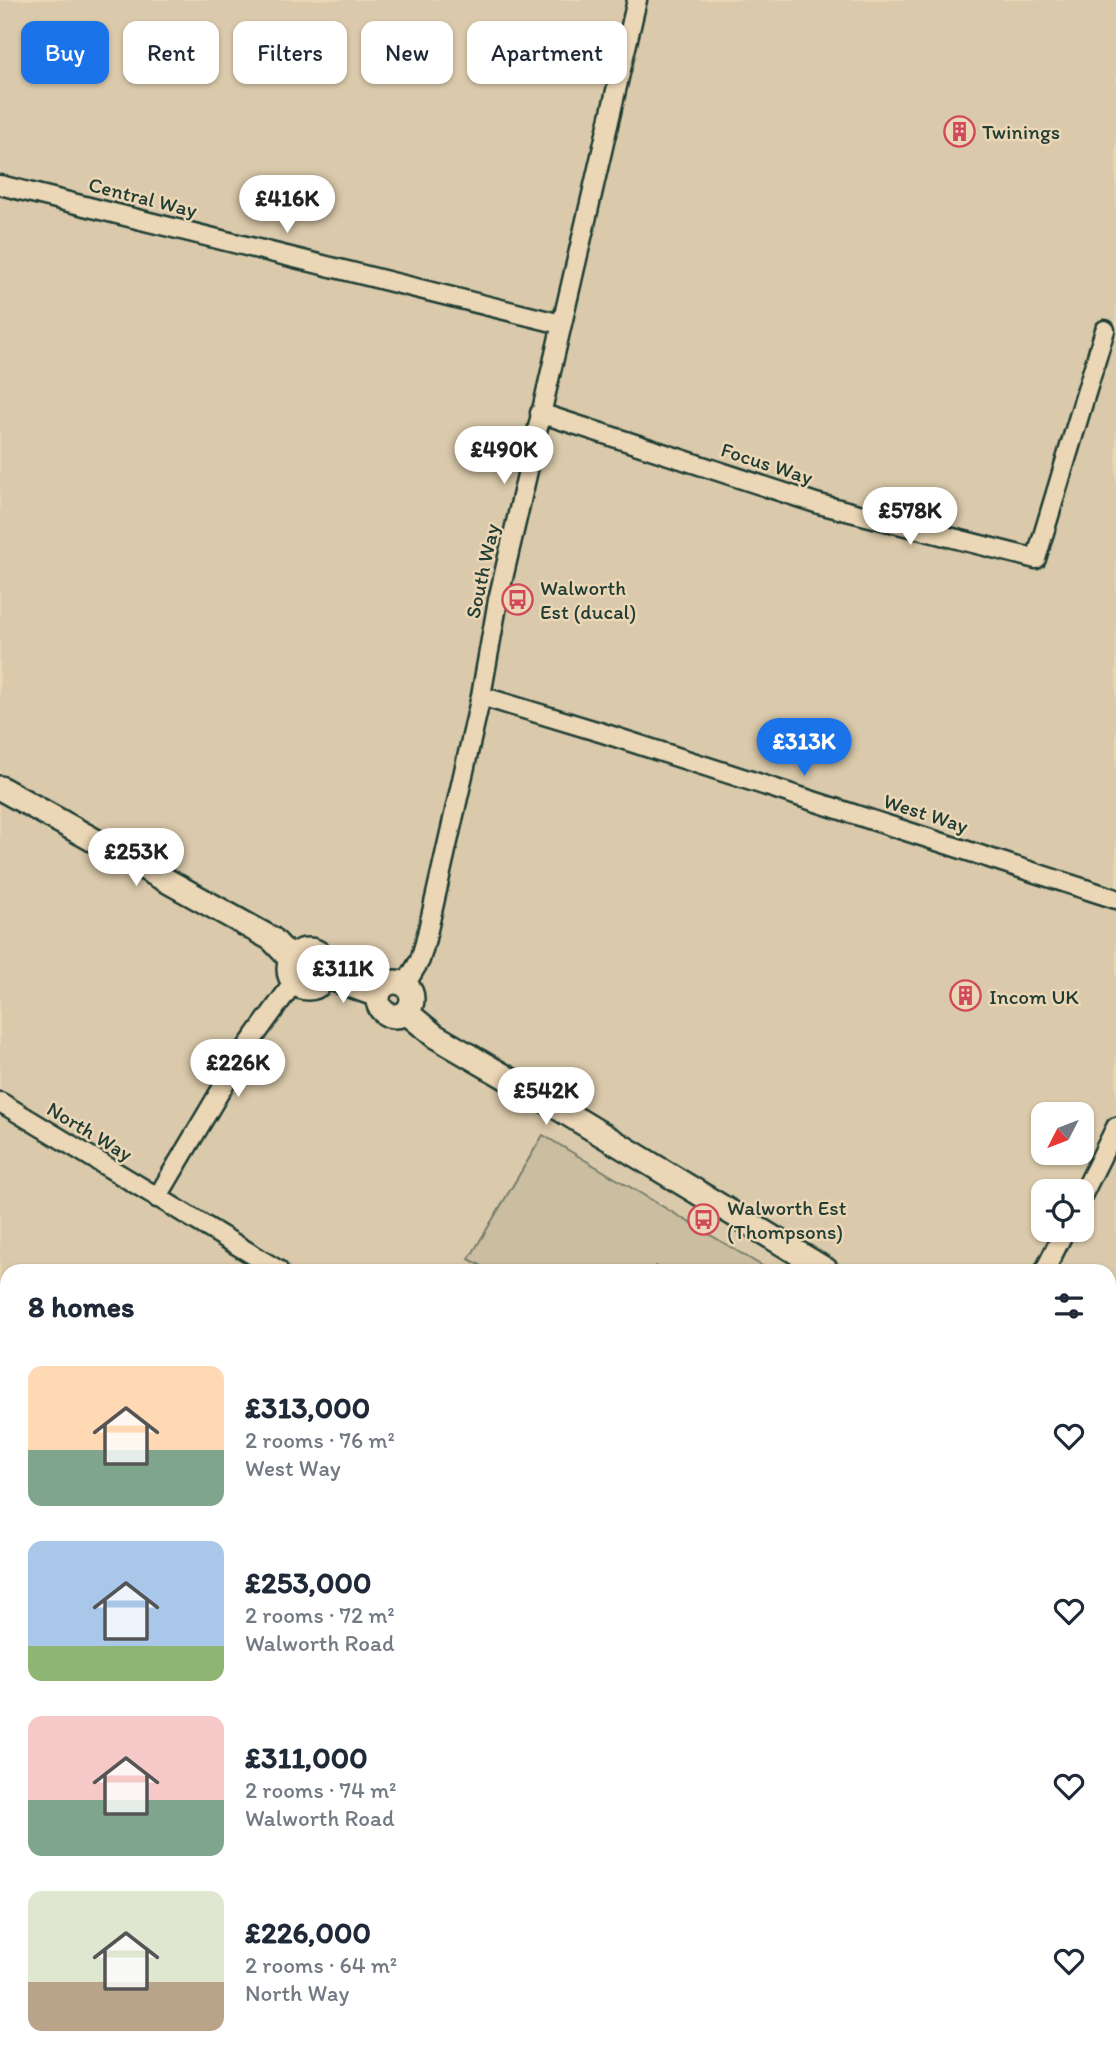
<!DOCTYPE html>
<html lang="en">
<head>
<meta charset="utf-8">
<style>
	:root { --surface:#fff; --page:#f6f6f7; --text:#1f2937; --muted:#747a83; --accent:#1a73e8 }
	body { margin:0; font-family:Itim,sans-serif; background:var(--page); color:var(--text); height:100vh; display:flex; flex-direction:column; font-size:26px; white-space:nowrap }
	* { box-sizing:border-box; margin:0 }
	p { font-size:23px; color:var(--muted) }
	.icon { flex:none; width:38px; height:38px; fill:none; stroke:currentColor; stroke-width:2; stroke-linecap:round; stroke-linejoin:round }
	.map { position:relative; flex:1; overflow:hidden }
	.details { position:absolute; left:0px; top:1264px; width:1116px; height:800px; display:flex; flex-direction:column; background:var(--surface); border-radius:21px 21px 0 0; box-shadow:0 2px 5px #0004 }
	.details>* { flex:none }
	.guide { position:absolute; left:21px; top:21px; width:700px; height:63px; display:flex; gap:14px }
	.needle { width:46px; rotate:228deg }
	.buttons { position:absolute; left:1031px; top:1102px; display:grid; gap:14px }
	.buttons a { display:grid; place-items:center; width:63px; height:63px; border-radius:14px; background:var(--surface); box-shadow:0 2px 5px #0004; font-size:35px }
	.price { position:absolute; translate:-50% -60px; padding:0 16px; border-radius:24px; background:#fff; color:#222; font-size:23px; line-height:46px; filter:drop-shadow(0 2px 4px #0008) }
	.price::after { content:''; position:absolute; left:50%; top:42px; width:21px; height:16px; margin-left:-10px; background:inherit; clip-path:polygon(0 0,100% 0,50% 100%) }
	.price.selected { background:var(--accent); color:#fff }
	ul { padding:0; list-style:none }
	li { display:flex; align-items:center; gap:21px; height:175px; padding:0 28px }
	li span { display:grid; place-items:center; flex:none; width:196px; height:140px; border-radius:14px; color:#555 }
	li>.icon { margin-inline-start:auto }
	span .icon { width:84px; height:84px; fill:#fffc; stroke-width:1 }
	li b { font-size:30px }
	h2 { display:flex; justify-content:space-between; align-items:center; height:84px; padding:0 28px; font-size:30px }
	.chip { padding:0 24px; border-radius:14px; background:var(--surface); box-shadow:0 2px 5px #0004; font-size:24px; line-height:63px }
	.chip.selected { background:var(--accent); color:#fff }
	.map>svg:first-child { display:block }
	.built { fill:#dac9aa; fill-rule:evenodd }
	.green { fill:#cabda0; stroke:#747d6a; stroke-width:2 }
	.lines { fill:none; stroke-linecap:round; stroke-linejoin:round }
	.minor-casing { stroke:#1f3d34; stroke-width:23 }
	.tertiary-casing { stroke:#1f3d34; stroke-width:28 }
	.minor { stroke:#ebd6b5; stroke-width:18 }
	.tertiary { stroke:#ebd6b5; stroke-width:23 }
	.rail { stroke:#1f3d34; stroke-width:5 }
	.labels { text-anchor:middle; dominant-baseline:central; stroke-width:5; stroke-linejoin:round; paint-order:stroke }
	.poi-label { font-size:21px; fill:#1f3d34; stroke:#ebd6b5; text-anchor:start }
	.street-label { font-size:21px; fill:#1f3d34; stroke:#ebd6b5 }
</style>
</head>
<body>
<div class="map">
<svg width="1116" height="2063" viewBox="0 0 1116 2063">
	<rect width="100%" height="100%" fill="#ebd6b5"/>
	<filter id="ink" filterUnits="userSpaceOnUse"><feTurbulence type="fractalNoise" baseFrequency=".0143" numOctaves="2"/><feDisplacementMap in="SourceGraphic" scale="14" xChannelSelector="R" yChannelSelector="G"/><feConvolveMatrix kernelMatrix="1 2 1 2 8 2 1 2 1" color-interpolation-filters="sRGB"/></filter>
	<g filter="url(#ink)">
		<path class="built" d="M0,0H1116V1327L1110,1326V1270H7V1698L0,1689ZM1043,1115H1082V1153H1043ZM1043,1192H1082V1230H1043Z
			M294,2056H727L725,2063H300Z"/>
		<path class="green" d="M543,1135L769,1270H663L656,1266L653,1270H489L469,1259Z
			M1110,1425L1116,1427V1516L1110,1515Z
			M1110,1747L1116,1755V1893L1110,1898Z"/>
		<g class="lines">
			<defs>
				<path id="minor" d="M0,185L561,324
					M540,413L819,504L1036,559L1105,330
					M481,696L603,733L1116,899
					M405,985L420,960L425,943L481,696L498,600L637,0
					M0,1102L278,1270
					M1082,1196L1116,1127
					M157,1198L244,1051L294,982
					M1045,1270L1065,1230
					M1110,1531L1116,1532
					M1110,1928L1116,1936
					M0,1950L7,1955
					M0,2055L7,2049
					M170,2056L176,2063
					M616,2056L627,2063
					M899,2056L905,2063
					M741,2063L743,2056
					M817,2063L825,2056"/>
				<path id="tertiary" d="M0,788L272,939L291,959
					M289 969a19 19 0 1 1 38 0a19 19 0 1 1-38 0Z
					M325,976L377,995
					M378 999a17 17 0 1 1 34 0a17 17 0 1 1-34 0Z
					M406,1012L435,1036L545,1100L826,1270
					M1110,1416L1116,1417"/>
			</defs>
			<use href="#minor" class="minor-casing"/>
			<use href="#tertiary" class="tertiary-casing"/>
			<use href="#minor" class="minor"/>
			<use href="#tertiary" class="tertiary"/>
			<path class="rail" d="M0,1724L7,1733
				M268,2056L274,2063"/>
		</g>
	</g>
	<defs>
		<symbol id="building-ring" viewBox="-11 -11 22 22"><circle r="9.5" fill="#ebd6b5" stroke="#d1495b" stroke-width="1.5"/><path d="M-4-6H4V6H1V3H-1V6H-4ZM-2.5-4.3h1.7v1.8h-1.7ZM.8-4.3h1.7v1.8H.8ZM-2.5-1h1.7V.8h-1.7ZM.8-1h1.7V.8H.8Z" fill="#d1495b"/></symbol>
		<symbol id="bus-ring" viewBox="-11 -11 22 22"><circle r="9.5" fill="#ebd6b5" stroke="#d1495b" stroke-width="1.5"/><path d="M-5-6H5V4H4V6H2V4H-2V6H-4V4H-5ZM-3.5-4V0h7V-4ZM-3.5 1.2v1.5H-2V1.2ZM2 1.2v1.5H3.5V1.2Z" fill="#d1495b"/></symbol>
	</defs>
	<g fill-rule="evenodd">
		<use href="#building-ring" x="942" y="114" width="35" height="35"/>
		<use href="#bus-ring" x="500" y="582" width="35" height="35"/>
		<use href="#building-ring" x="948" y="978" width="35" height="35"/>
		<use href="#bus-ring" x="686" y="1202" width="35" height="35"/>
	</g>
	<g class="labels">
		<g class="poi-label">
			<text x="982" y="131">Twinings</text>
			<text x="540" y="587">Walworth<tspan x="540" dy="24">Est (ducal)</tspan></text>
			<text x="989" y="996">Incom UK</text>
			<text x="727" y="1207">Walworth Est<tspan x="727" dy="24">(Thompsons)</tspan></text>
		</g>
		<g class="street-label">
			<text transform="translate(143 197) rotate(14)">Central Way</text>
			<text transform="translate(767 463) rotate(18)">Focus Way</text>
			<text transform="translate(482 571) rotate(-78)">South Way</text>
			<text transform="translate(926 813) rotate(18)">West Way</text>
			<text transform="translate(90 1131) rotate(31)">North Way</text>
		</g>
	</g>
</svg>
<div class="buttons">
<a><svg class="needle" viewBox="-14 -14 28 28"><path d="M0-13l5 13h-10z" fill="#e53935"/><path d="M0 13l5-13h-10z" fill="#747a83"/></svg></a>
<a><svg class="icon" aria-label="locate" viewBox="0 0 24 24"><circle cx="12" cy="12" r="6"/><path d="M12 2v4M12 18v4M2 12h4M18 12h4"/></svg></a>
</div>
<b class="price" style="left:287px;top:235px">£416K</b>
<b class="price" style="left:504px;top:486px">£490K</b>
<b class="price" style="left:910px;top:547px">£578K</b>
<b class="price selected" style="left:804px;top:778px">£313K</b>
<b class="price" style="left:136px;top:888px">£253K</b>
<b class="price" style="left:343px;top:1005px">£311K</b>
<b class="price" style="left:238px;top:1099px">£226K</b>
<b class="price" style="left:546px;top:1127px">£542K</b>
<div class="guide">
<a class="chip selected">Buy</a>
<a class="chip">Rent</a>
<a class="chip">Filters</a>
<a class="chip">New</a>
<a class="chip">Apartment</a>
</div>
<section class="details">
<h2>8 homes<svg class="icon" aria-label="filters" viewBox="0 0 24 24"><path d="M4 7h16M4 17h16"/><circle cx="9" cy="7" r="2"/><circle cx="15" cy="17" r="2"/></svg></h2>
<ul>
<li><span style="background:linear-gradient(#ffd9b3 60%,#7fa58c 0)"><svg class="icon" aria-label="home" viewBox="0 0 24 24"><path d="M3 11l9-7 9 7M6 9v11h12V9"/></svg></span><div><b>£313,000</b><p>2 rooms · 76 m²</p><p>West Way</p></div><svg class="icon" aria-label="heart" viewBox="0 0 24 24"><path d="M12 20l-8-8c-3-5 5-10 8-4 3-6 11-1 8 4z"/></svg></li>
<li><span style="background:linear-gradient(#a9c7e8 75%,#8fb573 0)"><svg class="icon" aria-label="home" viewBox="0 0 24 24"><path d="M3 11l9-7 9 7M6 9v11h12V9"/></svg></span><div><b>£253,000</b><p>2 rooms · 72 m²</p><p>Walworth Road</p></div><svg class="icon" aria-label="heart" viewBox="0 0 24 24"><path d="M12 20l-8-8c-3-5 5-10 8-4 3-6 11-1 8 4z"/></svg></li>
<li><span style="background:linear-gradient(#f6c9c9 60%,#7fa58c 0)"><svg class="icon" aria-label="home" viewBox="0 0 24 24"><path d="M3 11l9-7 9 7M6 9v11h12V9"/></svg></span><div><b>£311,000</b><p>2 rooms · 74 m²</p><p>Walworth Road</p></div><svg class="icon" aria-label="heart" viewBox="0 0 24 24"><path d="M12 20l-8-8c-3-5 5-10 8-4 3-6 11-1 8 4z"/></svg></li>
<li><span style="background:linear-gradient(#dfe7d0 65%,#b9a48a 0)"><svg class="icon" aria-label="home" viewBox="0 0 24 24"><path d="M3 11l9-7 9 7M6 9v11h12V9"/></svg></span><div><b>£226,000</b><p>2 rooms · 64 m²</p><p>North Way</p></div><svg class="icon" aria-label="heart" viewBox="0 0 24 24"><path d="M12 20l-8-8c-3-5 5-10 8-4 3-6 11-1 8 4z"/></svg></li>
</ul>
</section>
</div>
</body>
</html>
